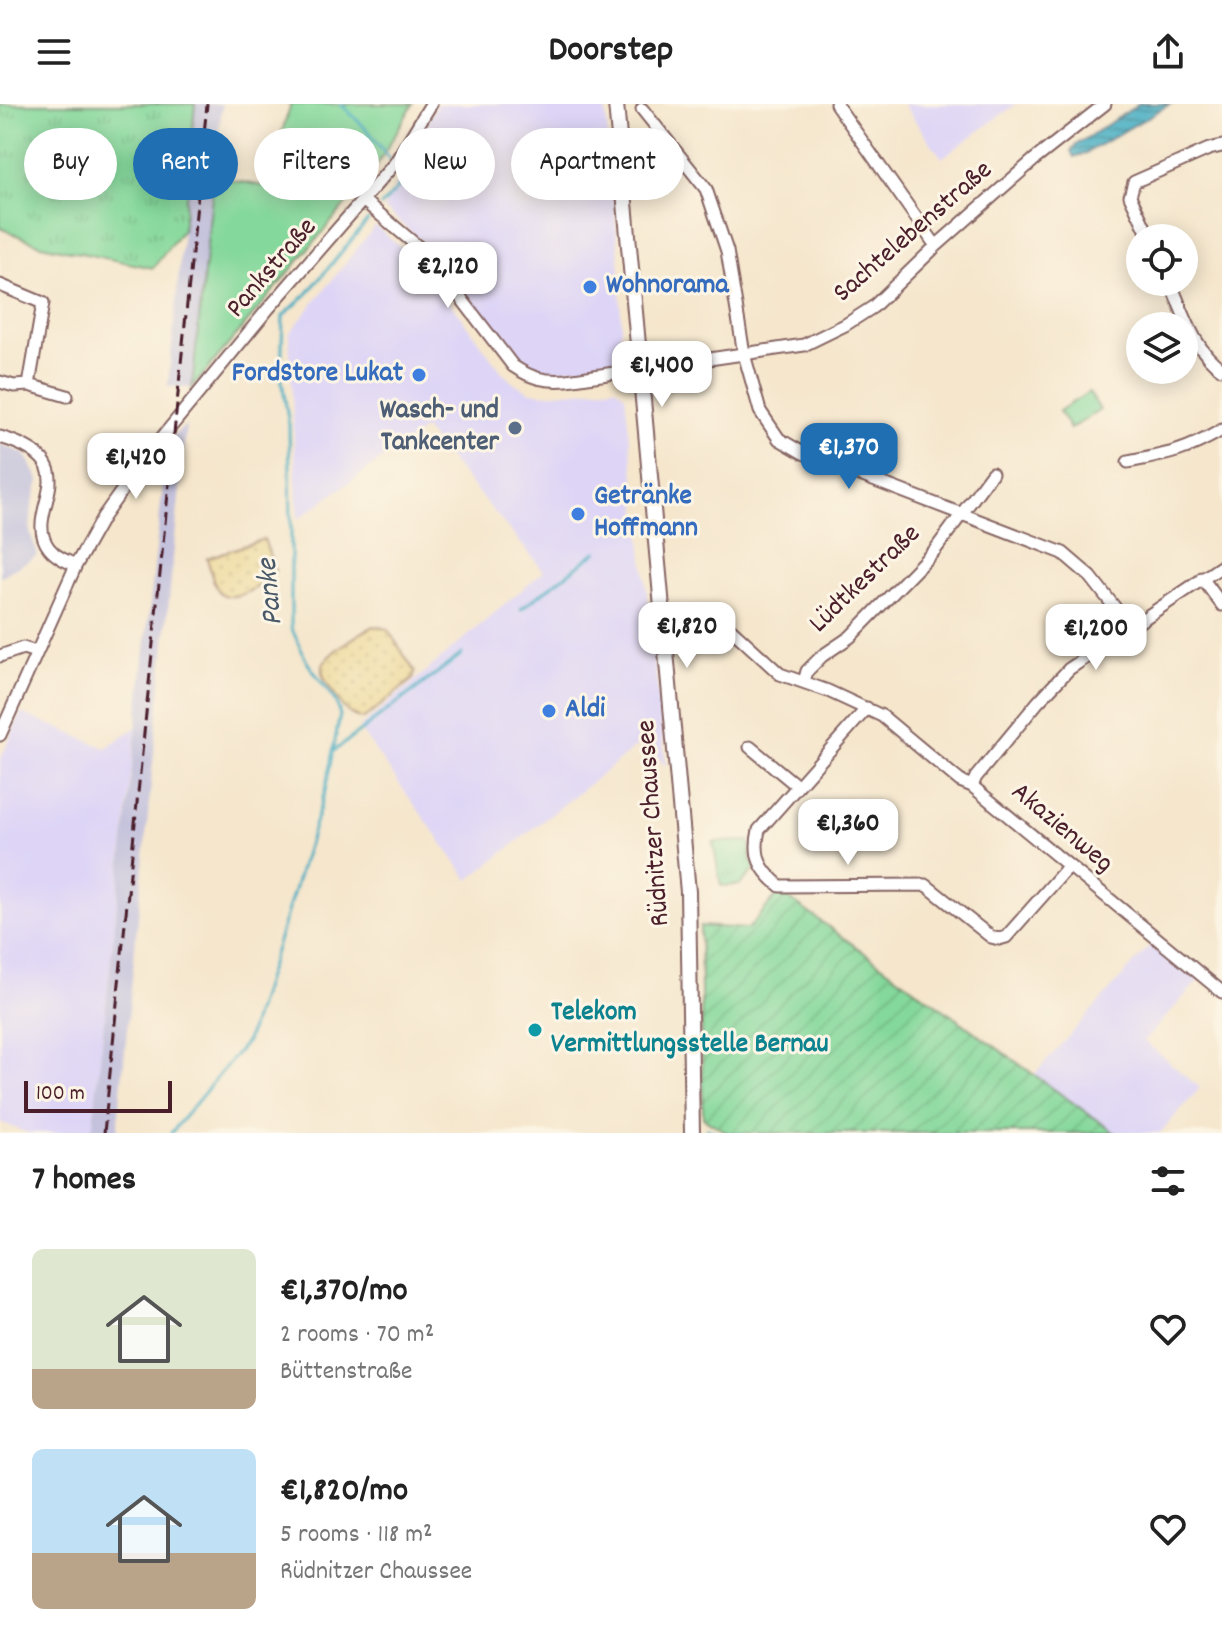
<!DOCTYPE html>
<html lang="en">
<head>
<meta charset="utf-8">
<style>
	:root { --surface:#fff; --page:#f6f6f6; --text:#222; --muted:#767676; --accent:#1f6fb2 }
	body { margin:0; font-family:Dekko,sans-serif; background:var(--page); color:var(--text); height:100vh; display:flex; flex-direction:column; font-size:30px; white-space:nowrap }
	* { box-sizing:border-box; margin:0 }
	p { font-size:26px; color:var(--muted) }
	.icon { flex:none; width:44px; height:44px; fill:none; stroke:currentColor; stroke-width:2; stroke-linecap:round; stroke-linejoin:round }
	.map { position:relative; height:1029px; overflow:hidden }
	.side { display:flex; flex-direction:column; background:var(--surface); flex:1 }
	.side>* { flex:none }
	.banner { position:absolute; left:24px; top:24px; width:800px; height:72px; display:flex; gap:16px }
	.fabs { position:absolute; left:1126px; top:120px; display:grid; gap:16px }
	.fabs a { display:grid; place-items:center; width:72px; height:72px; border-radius:50%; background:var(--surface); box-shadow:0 4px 20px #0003; font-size:40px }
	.scale { position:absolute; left:24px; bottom:20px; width:148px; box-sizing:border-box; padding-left:8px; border:4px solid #4a1f2b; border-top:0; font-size:22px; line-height:28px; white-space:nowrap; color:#4a1f2b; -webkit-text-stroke:6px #fcf5e5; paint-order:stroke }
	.price { position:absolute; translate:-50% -68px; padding:0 18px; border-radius:16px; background:#fff; color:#222; font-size:26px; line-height:52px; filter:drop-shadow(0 2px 4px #0008) }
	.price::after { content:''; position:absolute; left:50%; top:48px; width:24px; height:18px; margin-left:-12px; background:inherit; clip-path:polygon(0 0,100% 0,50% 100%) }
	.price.current { background:var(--accent); color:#fff }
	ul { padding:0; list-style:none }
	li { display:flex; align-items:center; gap:24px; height:200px; padding:0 32px }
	li span { display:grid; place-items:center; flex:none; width:224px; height:160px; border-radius:12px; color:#555 }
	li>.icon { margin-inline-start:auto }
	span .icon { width:96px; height:96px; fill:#fffc; stroke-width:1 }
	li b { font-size:34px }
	h2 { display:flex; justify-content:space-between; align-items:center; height:96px; padding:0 32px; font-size:34px }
	.tag { padding:0 28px; border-radius:36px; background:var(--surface); box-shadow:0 4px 20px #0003; font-size:28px; line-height:72px }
	.tag.current { background:var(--accent); color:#fff }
	header { display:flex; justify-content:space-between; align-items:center; height:104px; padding:0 32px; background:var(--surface); font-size:36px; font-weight:700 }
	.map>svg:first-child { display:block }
	.built { fill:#ded5f6 }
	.industrial { fill:#c3c1dc }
	.grass { fill:#84d89b; stroke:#677c63; stroke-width:2 }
	.sand { fill:url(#sand-dots); stroke:#9c7c64; stroke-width:2 }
	.park { fill:url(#park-tufts); stroke:#677c63; stroke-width:2 }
	.garden { fill:url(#garden-furrows); stroke:#677c63; stroke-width:2 }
	.water { fill:url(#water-rules); stroke:#476677; stroke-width:2 }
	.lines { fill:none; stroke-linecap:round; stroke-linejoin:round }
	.stream { stroke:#44adc3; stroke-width:3 }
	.minor-casing { stroke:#866563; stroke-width:15 }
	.major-casing { stroke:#866563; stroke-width:18 }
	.minor { stroke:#fff; stroke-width:11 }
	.major { stroke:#fff; stroke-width:14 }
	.rail { stroke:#4a1f2b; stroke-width:3; stroke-dasharray:12 6; stroke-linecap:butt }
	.shop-dot { fill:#3f7fe0; stroke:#fcf5e5; stroke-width:3 }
	.service-dot { fill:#5c6f8a; stroke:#fcf5e5; stroke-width:3 }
	.culture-dot { fill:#0f9aa8; stroke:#fcf5e5; stroke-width:3 }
	.labels { text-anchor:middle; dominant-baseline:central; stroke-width:6; stroke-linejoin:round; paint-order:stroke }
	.street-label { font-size:28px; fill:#4a1f2b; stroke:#fcf5e5 }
	.shop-label { font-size:28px; font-weight:bold; fill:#366cbe; stroke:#fcf5e5; text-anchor:start }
	.service-label { font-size:28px; font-weight:bold; fill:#4e5e75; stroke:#fcf5e5; text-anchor:end }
	.culture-label { font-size:28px; font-weight:bold; fill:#0d838f; stroke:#fcf5e5; text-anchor:start }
	.water-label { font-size:30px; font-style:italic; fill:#485868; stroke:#fcf5e5 }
</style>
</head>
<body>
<header><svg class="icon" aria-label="menu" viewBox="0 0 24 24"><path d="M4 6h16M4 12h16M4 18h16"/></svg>Doorstep<svg class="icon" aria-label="share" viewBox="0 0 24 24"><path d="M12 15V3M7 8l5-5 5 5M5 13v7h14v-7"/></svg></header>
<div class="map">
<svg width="1222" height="1029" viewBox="0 0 1222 1029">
	<defs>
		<pattern id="sand-dots" width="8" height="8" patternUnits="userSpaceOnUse" patternTransform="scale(2)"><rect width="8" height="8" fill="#eeda9e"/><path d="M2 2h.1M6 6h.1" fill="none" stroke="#cebb88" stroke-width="1.8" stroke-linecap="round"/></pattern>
		<pattern id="park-tufts" width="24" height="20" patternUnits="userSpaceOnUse" patternTransform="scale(2)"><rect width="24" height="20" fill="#84d89b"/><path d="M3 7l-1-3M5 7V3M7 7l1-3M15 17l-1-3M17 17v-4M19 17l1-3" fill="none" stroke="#74b986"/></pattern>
		<pattern id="garden-furrows" width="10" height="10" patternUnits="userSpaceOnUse" patternTransform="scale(2)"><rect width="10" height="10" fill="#84d89b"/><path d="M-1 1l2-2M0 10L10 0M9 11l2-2" fill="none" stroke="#74b986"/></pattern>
		<pattern id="water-rules" width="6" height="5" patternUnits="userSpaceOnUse" patternTransform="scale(2)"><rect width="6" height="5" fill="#44adc3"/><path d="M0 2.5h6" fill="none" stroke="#3b8c9f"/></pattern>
	</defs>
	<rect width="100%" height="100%" fill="#fcf5e5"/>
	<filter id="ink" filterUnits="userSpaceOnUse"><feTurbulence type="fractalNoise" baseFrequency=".0125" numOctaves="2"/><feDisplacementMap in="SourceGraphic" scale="16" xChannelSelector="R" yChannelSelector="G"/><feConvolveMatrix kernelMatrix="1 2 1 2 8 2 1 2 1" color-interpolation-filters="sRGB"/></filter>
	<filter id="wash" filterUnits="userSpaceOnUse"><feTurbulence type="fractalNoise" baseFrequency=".006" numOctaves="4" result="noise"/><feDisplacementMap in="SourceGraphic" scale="32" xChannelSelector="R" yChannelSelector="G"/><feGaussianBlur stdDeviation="1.8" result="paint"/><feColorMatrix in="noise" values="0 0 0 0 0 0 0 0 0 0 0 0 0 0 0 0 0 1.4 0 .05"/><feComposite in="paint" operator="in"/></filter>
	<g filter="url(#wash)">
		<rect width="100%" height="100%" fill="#f5e6cc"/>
		<path class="built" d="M437,0H605L620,167L621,225L615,259L542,268L521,260L431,146L384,104Z
			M903,0H1016L942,54Z
			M375,122L419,158L502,268L512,278L531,288L547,290L616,283L625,291L666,662L642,638L469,776L359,624L544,467L424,325L298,415L289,230Z
			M21,609L106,644L136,623L92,1029H27L0,1018V656Z
			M1154,837L1200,875L1144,937L1200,984L1160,1029H1115L1034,971Z"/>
		<path class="industrial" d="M195,0H222L192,284L168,282Z
			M186,321L117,1029H92L168,336Z
			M0,340L25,350L39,376L32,402L30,428L38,451L0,473Z"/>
		<path class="grass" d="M291,0H413L373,68L192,284L214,73L264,82Z
			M1089,288L1100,306L1070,325L1059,307Z"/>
		<path class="sand" d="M264,435L275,467C267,480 230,503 218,486C212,478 210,463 207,454Z
			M374,522L387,525L390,529L415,568L413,575L364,615C349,612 344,605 336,593C331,585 322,575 322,565C322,551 362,528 374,522Z"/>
		<path class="park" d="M0,0H195L183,125L153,164L41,141L0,124Z
			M750,737L751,756L755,765L740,781L721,782L713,738Z"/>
		<path class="garden" d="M780,788L1115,1029H728L703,1014L700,822L748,825Z"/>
		<path class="water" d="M1139,0H1170L1086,49L1074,53L1071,47L1076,41Z"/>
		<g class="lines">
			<path class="stream" d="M341,0L370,29L389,55
				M381,102L406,75L399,67
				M521,505L596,448
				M334,647L462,550
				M707,1024L716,1029
				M171,1029L247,937L325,687L340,611L336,598L307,558L291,523V418L289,321L281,271L283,212L307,190L368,116"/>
		</g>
	</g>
	<g filter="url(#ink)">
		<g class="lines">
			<defs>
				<path id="minor" d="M836,0L936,142
					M642,5L706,85L727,147L744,250L760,307L779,335L803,349L1063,449L1091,473L1130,523
					M364,97L428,151L513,262C531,274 544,278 567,276L804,241L845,221L873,203L936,142L1035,55L1105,0
					M1150,134L1130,92L1134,78L1209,45L1222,42
					M1170,178C1183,207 1194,247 1222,265
					M0,181L43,199L29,281
					M0,278L14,282L29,281L67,292
					M0,333C95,361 20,406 49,444C56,453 66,457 76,461
					M1128,358C1169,350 1184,348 1222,326
					M1202,474L1222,501
					M664,519L721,516L780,570L828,587L882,612L960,677L972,682L1222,888
					M0,552L23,544L36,548
					M804,578L807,567L822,552L850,533L935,446L992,369
					M867,604L759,726C753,752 760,766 780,782L926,781L991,833L999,835L1006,833L1068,763
					M0,631L76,461L103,413L145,354L268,205L395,59L431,0
					M750,643L796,681
					M972,682L976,673L1038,598L1069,565L1222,462"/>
				<path id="major" d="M616,0L688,788L692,1029"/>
			</defs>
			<use href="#minor" class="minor-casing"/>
			<use href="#major" class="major-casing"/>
			<use href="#minor" class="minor"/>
			<use href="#major" class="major"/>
			<path class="rail" d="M104,1029L207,0"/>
		</g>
	</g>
	<g class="shop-dot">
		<circle cx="590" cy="183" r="8"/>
		<circle cx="419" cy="271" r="8"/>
		<circle cx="578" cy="410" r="8"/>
		<circle cx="549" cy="607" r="8"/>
	</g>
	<circle class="service-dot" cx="515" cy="324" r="8"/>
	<circle class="culture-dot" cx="535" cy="926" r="8"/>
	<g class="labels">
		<g class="street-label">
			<text transform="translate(914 129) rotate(-41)">Sachtelebenstraße</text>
			<text transform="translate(273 165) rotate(-49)">Pankstraße</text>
			<text transform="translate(866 476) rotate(-44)">Lüdtkestraße</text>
			<text transform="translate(655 719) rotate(-94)">Rüdnitzer Chaussee</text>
			<text transform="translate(1061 725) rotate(40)">Akazienweg</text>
		</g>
		<g class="shop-label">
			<text x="606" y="183">Wohnorama</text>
			<text x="403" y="271" text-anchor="end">FordStore Lukat</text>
			<text x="594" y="394">Getränke<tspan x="594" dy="32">Hoffmann</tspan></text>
			<text x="565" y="607">Aldi</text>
		</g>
		<g class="service-label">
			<text x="499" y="308">Wasch- und<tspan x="499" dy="32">Tankcenter</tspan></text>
		</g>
		<g class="culture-label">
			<text x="551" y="910">Telekom<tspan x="551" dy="32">Vermittlungsstelle Bernau</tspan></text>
		</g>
		<g class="water-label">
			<text transform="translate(272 488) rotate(-95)">Panke</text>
		</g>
	</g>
</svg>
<div class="fabs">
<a><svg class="icon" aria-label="locate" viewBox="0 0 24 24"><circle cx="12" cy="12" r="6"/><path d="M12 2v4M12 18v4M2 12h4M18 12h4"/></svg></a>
<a><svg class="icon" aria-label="layers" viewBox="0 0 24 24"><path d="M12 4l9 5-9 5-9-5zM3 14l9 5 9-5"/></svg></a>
</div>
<div class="scale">100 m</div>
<b class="price" style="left:448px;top:206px">€2,120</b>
<b class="price" style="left:662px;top:305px">€1,400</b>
<b class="price current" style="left:849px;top:387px">€1,370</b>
<b class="price" style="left:136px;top:397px">€1,420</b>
<b class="price" style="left:687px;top:566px">€1,820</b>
<b class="price" style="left:1096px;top:568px">€1,200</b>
<b class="price" style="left:848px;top:763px">€1,360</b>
<div class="banner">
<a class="tag">Buy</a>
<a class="tag current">Rent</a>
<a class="tag">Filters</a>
<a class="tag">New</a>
<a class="tag">Apartment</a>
</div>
</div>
<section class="side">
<h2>7 homes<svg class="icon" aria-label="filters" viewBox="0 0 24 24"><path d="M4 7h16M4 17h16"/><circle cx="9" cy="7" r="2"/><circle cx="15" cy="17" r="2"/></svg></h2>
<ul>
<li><span style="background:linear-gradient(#dfe7d0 75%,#b9a48a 0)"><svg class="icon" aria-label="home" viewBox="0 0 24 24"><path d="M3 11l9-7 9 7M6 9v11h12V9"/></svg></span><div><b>€1,370/mo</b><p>2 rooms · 70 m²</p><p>Büttenstraße</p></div><svg class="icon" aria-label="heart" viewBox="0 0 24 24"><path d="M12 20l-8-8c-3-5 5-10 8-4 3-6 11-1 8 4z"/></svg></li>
<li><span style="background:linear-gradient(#bfe0f5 65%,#b9a48a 0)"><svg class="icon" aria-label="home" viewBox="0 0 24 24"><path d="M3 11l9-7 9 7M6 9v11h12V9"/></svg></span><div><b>€1,820/mo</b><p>5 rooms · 118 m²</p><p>Rüdnitzer Chaussee</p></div><svg class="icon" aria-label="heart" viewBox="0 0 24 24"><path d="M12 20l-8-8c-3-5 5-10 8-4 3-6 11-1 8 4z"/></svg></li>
</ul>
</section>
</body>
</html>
